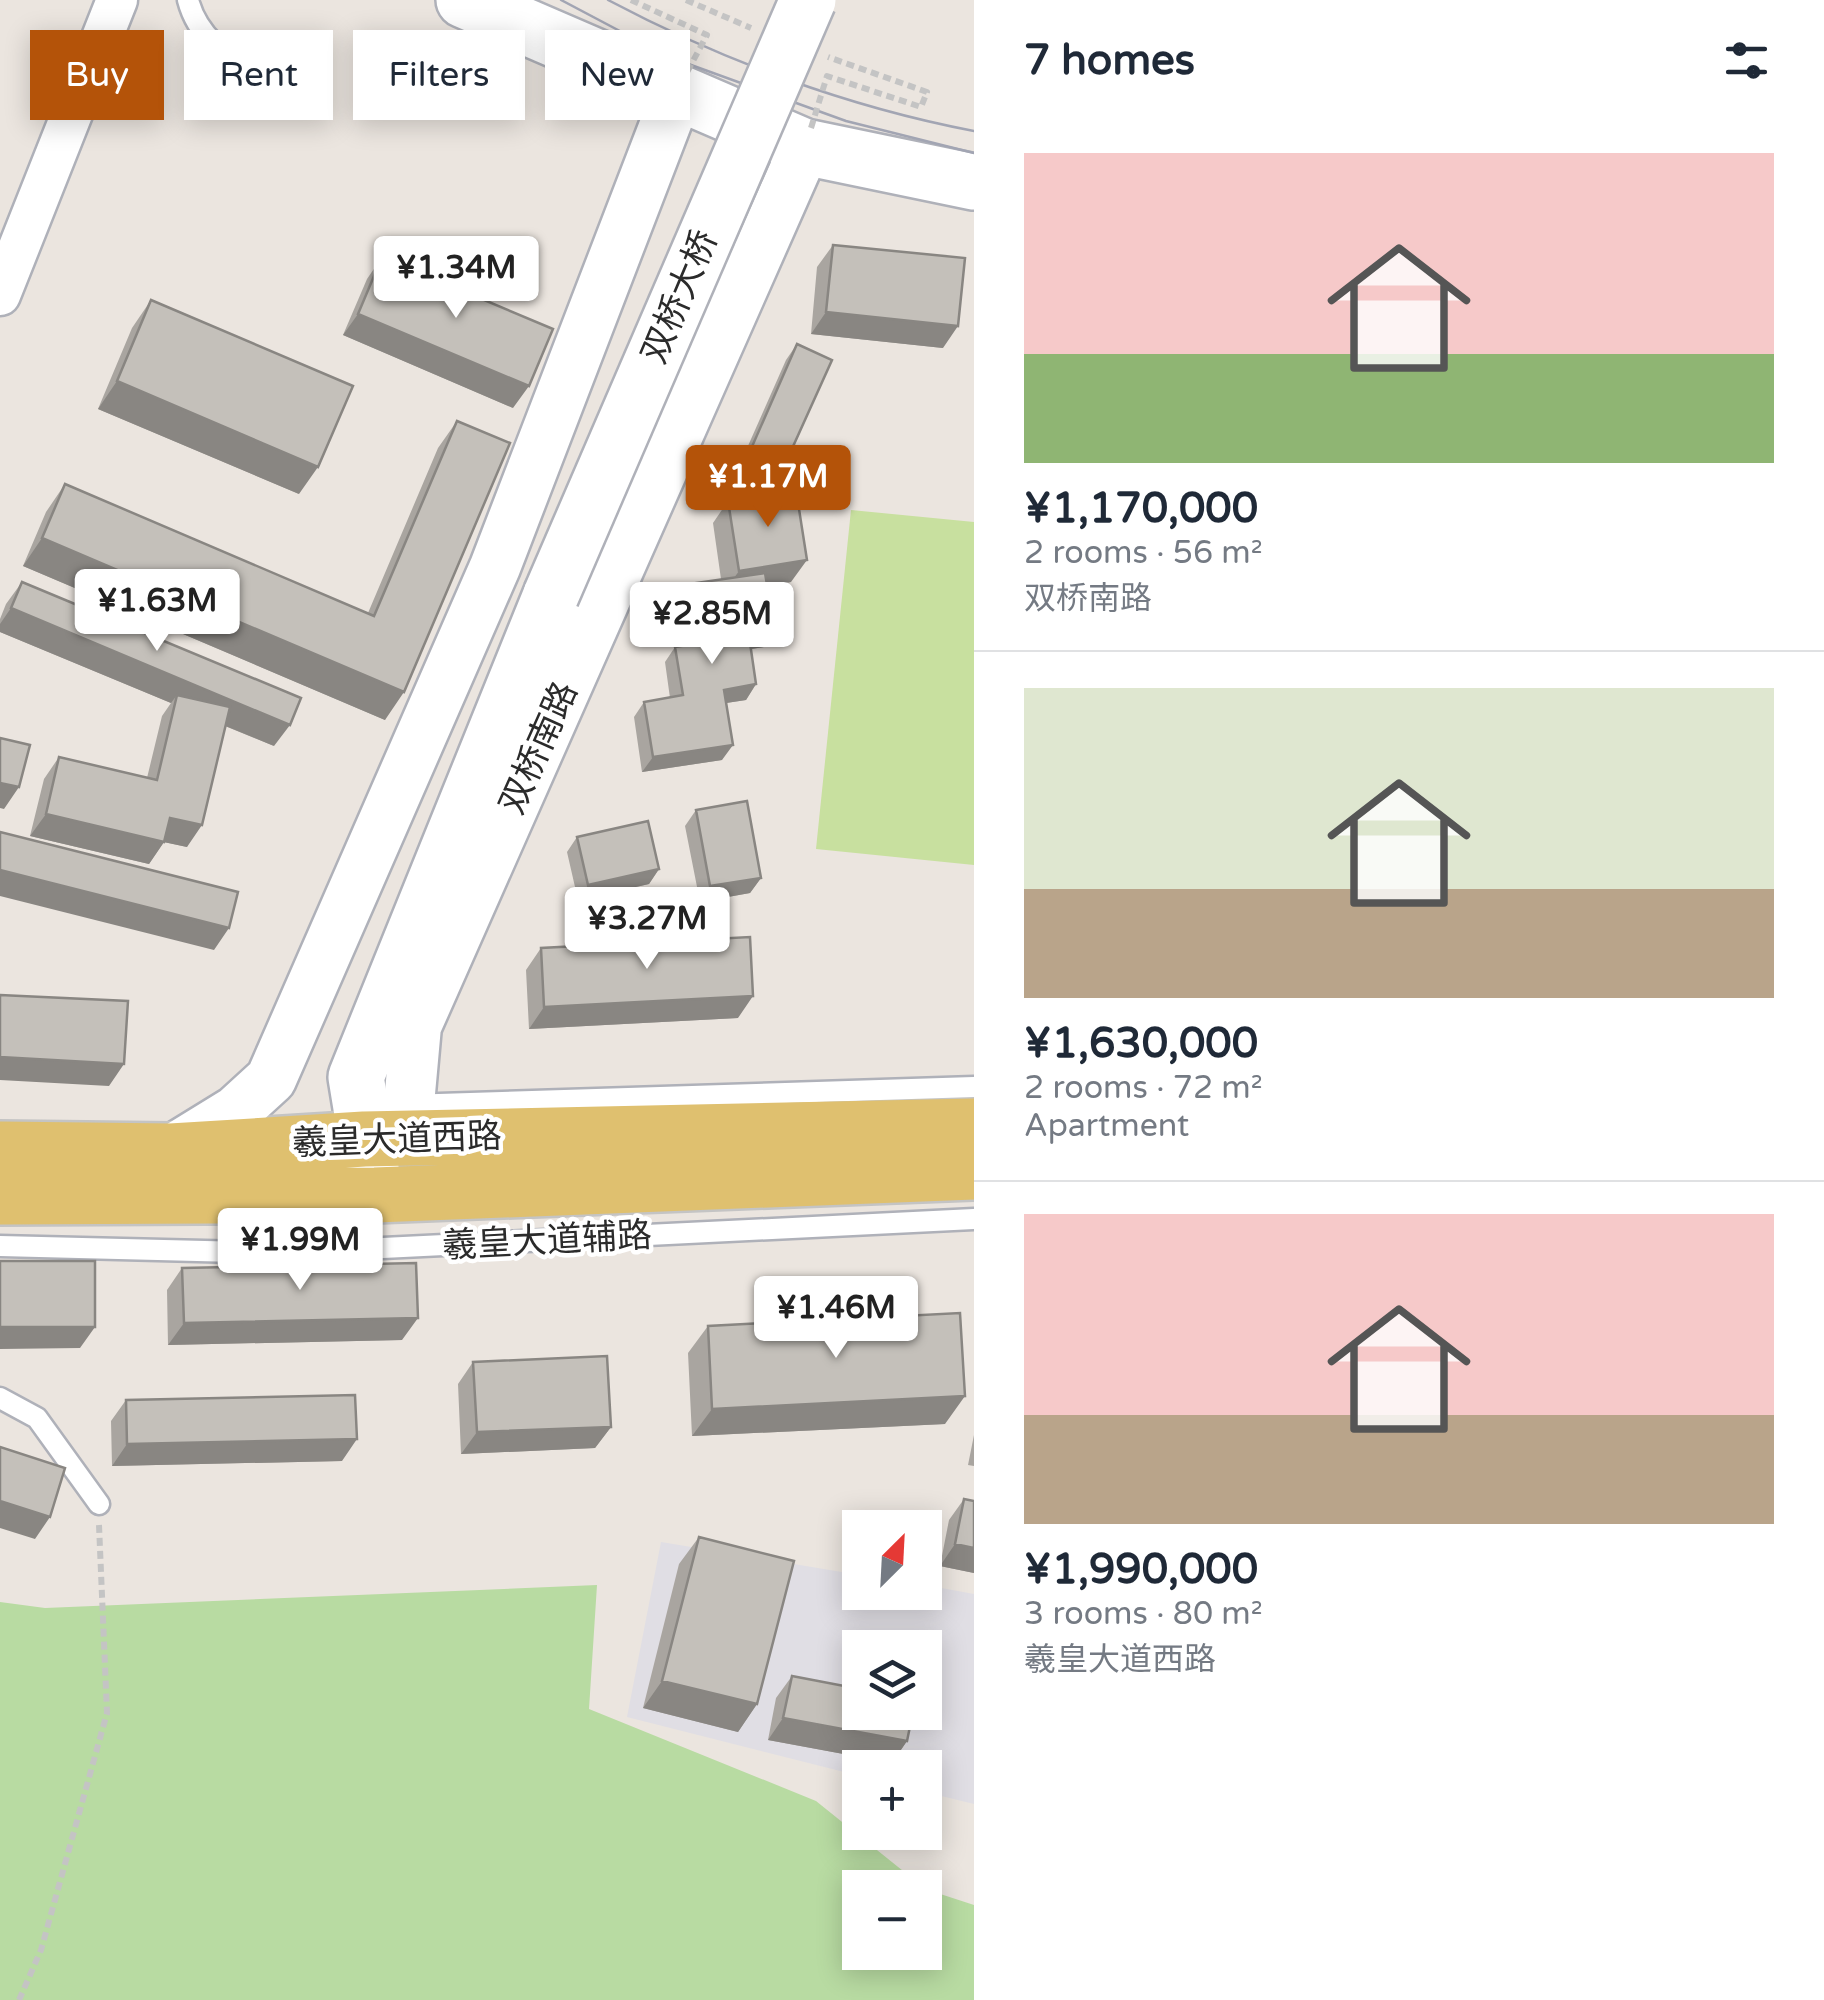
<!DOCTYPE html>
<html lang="en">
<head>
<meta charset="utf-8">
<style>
	:root { --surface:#fff; --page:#f2f2f3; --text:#1f2937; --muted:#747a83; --line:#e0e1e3; --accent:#b45309 }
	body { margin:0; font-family:"Varela Round","Noto Sans SC",sans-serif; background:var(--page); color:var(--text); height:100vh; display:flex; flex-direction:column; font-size:38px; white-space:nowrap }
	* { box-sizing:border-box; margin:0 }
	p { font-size:32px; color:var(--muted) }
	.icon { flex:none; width:55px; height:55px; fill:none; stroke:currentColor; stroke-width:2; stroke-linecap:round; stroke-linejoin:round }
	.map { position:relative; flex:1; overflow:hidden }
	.sheet { display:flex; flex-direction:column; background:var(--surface); width:850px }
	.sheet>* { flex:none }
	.banner { position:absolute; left:30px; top:30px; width:792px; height:90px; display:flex; gap:20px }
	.needle { width:65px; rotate:24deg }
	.controls { position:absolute; left:842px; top:1510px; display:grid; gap:20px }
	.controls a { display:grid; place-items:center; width:100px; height:100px; border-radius:0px; background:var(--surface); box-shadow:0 5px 25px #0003; font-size:50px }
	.price { position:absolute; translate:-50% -85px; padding:0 22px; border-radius:10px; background:#fff; color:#222; font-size:32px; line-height:65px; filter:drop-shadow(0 2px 5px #0008) }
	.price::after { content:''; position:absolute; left:50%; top:60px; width:30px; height:22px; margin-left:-15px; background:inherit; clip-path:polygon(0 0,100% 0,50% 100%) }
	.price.active { background:var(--accent); color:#fff }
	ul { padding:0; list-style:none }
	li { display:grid; align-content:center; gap:20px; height:530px; padding:0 50px }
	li+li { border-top:2px solid var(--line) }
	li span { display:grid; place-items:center; height:310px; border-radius:0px; color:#555 }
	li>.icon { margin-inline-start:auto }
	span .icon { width:180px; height:180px; fill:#fffc; stroke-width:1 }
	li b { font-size:42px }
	h2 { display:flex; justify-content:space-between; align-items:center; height:120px; padding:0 50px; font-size:42px }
	.tag { padding:0 35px; border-radius:0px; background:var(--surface); box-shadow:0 5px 25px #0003; font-size:35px; line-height:90px }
	.tag.active { background:var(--accent); color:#fff }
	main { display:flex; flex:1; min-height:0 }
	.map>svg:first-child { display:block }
	.industrial { fill:#e0dee4; fill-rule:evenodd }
	.green { fill:#b8dba2 }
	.pitch { fill:#c8e09f }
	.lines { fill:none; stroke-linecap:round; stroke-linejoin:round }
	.service-casing { stroke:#afb1b9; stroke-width:25 }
	.minor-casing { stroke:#afb1b9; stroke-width:45 }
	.tertiary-casing { stroke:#afb1b9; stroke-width:55 }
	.secondary-casing { stroke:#afb1b9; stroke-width:60 }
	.primary-casing { stroke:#c4c4c4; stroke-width:60 }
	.path { stroke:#c4c4c4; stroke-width:6; stroke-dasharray:8 5; stroke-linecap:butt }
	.service { stroke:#fff; stroke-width:20 }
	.minor { stroke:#fff; stroke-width:40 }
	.tertiary { stroke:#fff; stroke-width:50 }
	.secondary { stroke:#fff; stroke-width:55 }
	.primary { stroke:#dfc06f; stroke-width:55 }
	.tram { stroke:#a2a5b3; stroke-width:2.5 }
	.secondary-bridge-casing { stroke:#afb1b9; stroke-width:60; stroke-linecap:butt }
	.path-bridge { stroke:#c4c4c4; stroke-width:6; stroke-dasharray:8 5; stroke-linecap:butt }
	.secondary-bridge { stroke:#fff; stroke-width:55 }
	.wall { fill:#a9a5a0 }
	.shaded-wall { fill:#898682 }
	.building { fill:#c4c0ba; stroke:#898682; stroke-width:2.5 }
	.labels { text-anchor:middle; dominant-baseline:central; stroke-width:9; stroke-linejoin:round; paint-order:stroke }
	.street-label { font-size:35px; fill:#2b2b2b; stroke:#fff }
</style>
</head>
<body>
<main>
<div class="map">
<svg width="974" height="2000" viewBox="0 0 974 2000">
	<rect width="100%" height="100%" fill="#ebe5df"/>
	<path class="industrial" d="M661,1542L860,1575V1592H925V1585L974,1594V1804L925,1792V1768H860V1776L627,1717ZM860,1648H925V1712H860Z"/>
	<path class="green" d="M597,1585L589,1709L816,1801L923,1887L860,1888V1952H925V1889L974,1905V2000H0V1602L45,1608Z"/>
	<path class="pitch" d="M851,510L974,522V865L816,849Z"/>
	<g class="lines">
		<defs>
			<path id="service" d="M188,0C199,42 233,59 267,81
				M407,1105L974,1087
				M0,1246L281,1253L974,1219
				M0,1398L37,1418L99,1504"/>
			<path id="minor" d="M0,295L117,0"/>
			<path id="tertiary" d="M413,1138L409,1104L416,1026L805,147
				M171,1151L236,1111L271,1079L495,567L677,94"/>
			<path id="secondary" d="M464,0L805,147L974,182
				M374,1187L356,1077L551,595"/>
			<path id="primary" d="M0,1149L171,1151L364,1139L974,1126
				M0,1197L375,1195L974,1172"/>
		</defs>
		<use href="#service" class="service-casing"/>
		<use href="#minor" class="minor-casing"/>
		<use href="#tertiary" class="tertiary-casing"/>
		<use href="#secondary" class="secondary-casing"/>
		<use href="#primary" class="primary-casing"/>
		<path class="path" d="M686,0L751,28
			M19,2000L41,1950L107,1713L99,1525"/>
		<use href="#service" class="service"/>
		<use href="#minor" class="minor"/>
		<use href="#tertiary" class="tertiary"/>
		<use href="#secondary" class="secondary"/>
		<use href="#primary" class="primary"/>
		<path class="tram" d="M561,0L669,57L846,121L974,153
			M608,0C721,60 848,107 974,131"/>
		<defs>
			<path id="secondary-bridge" d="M551,595L808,0"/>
		</defs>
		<use href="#secondary-bridge" class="secondary-bridge-casing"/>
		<path class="path-bridge" d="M631,0L707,35L686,74
			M811,128L827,76L921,107L927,92L828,57"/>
		<use href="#secondary-bridge" class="secondary-bridge"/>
	</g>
	<path class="wall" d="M833,245L943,348L811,334L817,267Z
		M382,257L513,408L343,335L367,279Z
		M151,300L299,494L98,409L132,328Z
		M797,344L781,473L771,488L736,473L786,360Z
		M457,421L385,720L23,566L46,512L65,484L368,613L438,448Z
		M728,501L791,582L767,586L764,647L751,649L756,684L746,700L726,703L722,760L642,772L634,717L644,702L670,698L665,662L675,647L693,644L686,598L696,583L721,579L713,523Z
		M22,582L274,746L225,726L187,847L164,842L149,864L30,836L44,779L59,757L147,778L162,716L171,703L0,632V619L6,604Z
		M696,810L761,878L750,893L700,902L685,826Z
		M577,837L659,869L649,884L578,900L567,852Z
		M541,948L738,1018L529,1029L526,970Z
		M182,1268L402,1340L168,1345L167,1290Z
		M708,1326L945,1424L692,1436L688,1353Z
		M473,1362L611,1427L595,1448L461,1454L458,1384Z
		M126,1400L342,1461L112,1466L111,1421Z
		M974,1435V1466L968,1465Z
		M964,1499L974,1573L940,1566L949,1520Z
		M699,1537L757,1704L738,1732L643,1708L679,1564Z
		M792,1676L907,1741L892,1763L768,1740L776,1698Z"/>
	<path class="shaded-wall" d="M826,312L958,326L943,348L811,334Z
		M358,314L529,386L513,408L343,335Z
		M117,381L318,467L299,494L98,409Z
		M42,538L404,692L385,720L23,566Z
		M807,560L791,582L724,592L739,571Z
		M11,608L290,725L274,746L174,705L177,695L171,703L0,632V624Z
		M775,632L764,647L738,651L749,636Z
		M756,684L746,700L713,705L724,690Z
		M733,745L722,760L642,772L653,757Z
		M0,783L19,787L4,809L0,808Z
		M46,814L164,842L149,864L30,836Z
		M170,818L202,825L187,847L154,840Z
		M659,869L649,884L578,900L588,885Z
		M0,870L229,928L214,950L0,896Z
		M761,878L750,893L700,902L710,886Z
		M753,996L738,1018L529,1029L544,1007Z
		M0,1057L124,1064L109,1086L0,1080Z
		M418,1318L402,1340L168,1345L184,1323Z
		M0,1327H95L80,1348L0,1349Z
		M965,1396L945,1424L692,1436L712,1409Z
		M611,1427L595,1448L461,1454L477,1432Z
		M357,1439L342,1461L112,1466L127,1444Z
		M0,1501L50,1517L35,1539L0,1528Z
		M955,1544L974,1548V1573L940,1566Z
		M662,1681L757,1704L738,1732L643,1708Z
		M783,1718L907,1741L892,1763L768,1740Z"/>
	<path class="building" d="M833,245L965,258L958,326L826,312Z
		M382,257L553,329L529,386L358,314Z
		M151,300L353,386L318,467L117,381Z
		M797,344L832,360L781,473L747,458Z
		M457,421L510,443L404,692L42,538L65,484L374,616Z
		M796,490L807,560L739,571L728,501Z
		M765,573L775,632L749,636L756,684L724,690L733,745L653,757L644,702L683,695L675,647L706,642L696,583Z
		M22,582L301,698L290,725L11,608Z
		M177,695L230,707L202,825L170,818L164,842L46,814L59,757L157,780Z
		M0,738L30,745L19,787L0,783Z
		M747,801L761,878L710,886L696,810Z
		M648,821L659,869L588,885L577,837Z
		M0,832L238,892L229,928L0,870Z
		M750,937L753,996L544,1007L541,948Z
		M0,995L128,1001L124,1064L0,1057Z
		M0,1261H95V1327H0Z
		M416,1263L418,1318L184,1323L182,1268Z
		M960,1313L965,1396L712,1409L708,1326Z
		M607,1356L611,1427L477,1432L473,1362Z
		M355,1395L357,1439L127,1444L126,1400Z
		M0,1447L65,1468L50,1517L0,1501Z
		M964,1499L974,1501V1548L955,1544Z
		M699,1537L794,1561L757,1704L662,1681Z
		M792,1676L860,1689V1712H913L907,1741L783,1718Z"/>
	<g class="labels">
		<g class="street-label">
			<text transform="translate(680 297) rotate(-67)">双桥大桥</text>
			<text transform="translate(539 748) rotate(-66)">双桥南路</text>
			<text transform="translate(397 1140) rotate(-2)">羲皇大道西路</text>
			<text transform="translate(547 1241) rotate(-3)">羲皇大道辅路</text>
		</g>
	</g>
</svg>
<div class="controls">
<a><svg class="needle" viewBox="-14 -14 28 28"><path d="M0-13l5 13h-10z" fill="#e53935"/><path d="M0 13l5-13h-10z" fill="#747a83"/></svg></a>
<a><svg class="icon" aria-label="layers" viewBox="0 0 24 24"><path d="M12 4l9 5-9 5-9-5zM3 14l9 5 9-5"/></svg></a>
<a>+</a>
<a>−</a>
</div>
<b class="price" style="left:456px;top:321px">¥1.34M</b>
<b class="price active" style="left:768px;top:530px">¥1.17M</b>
<b class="price" style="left:157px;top:654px">¥1.63M</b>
<b class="price" style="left:712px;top:667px">¥2.85M</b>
<b class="price" style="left:647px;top:972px">¥3.27M</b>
<b class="price" style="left:300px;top:1293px">¥1.99M</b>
<b class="price" style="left:836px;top:1361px">¥1.46M</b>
<div class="banner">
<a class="tag active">Buy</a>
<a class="tag">Rent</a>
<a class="tag">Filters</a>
<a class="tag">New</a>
</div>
</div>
<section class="sheet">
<h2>7 homes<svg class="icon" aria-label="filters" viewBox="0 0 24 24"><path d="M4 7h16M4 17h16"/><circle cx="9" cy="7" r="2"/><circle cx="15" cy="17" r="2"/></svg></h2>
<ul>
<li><span style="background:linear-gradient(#f6c9c9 65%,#8fb573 0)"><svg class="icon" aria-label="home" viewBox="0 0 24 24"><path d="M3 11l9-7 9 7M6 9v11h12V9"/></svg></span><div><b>¥1,170,000</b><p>2 rooms · 56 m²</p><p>双桥南路</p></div></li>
<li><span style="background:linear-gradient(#dfe7d0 65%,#b9a48a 0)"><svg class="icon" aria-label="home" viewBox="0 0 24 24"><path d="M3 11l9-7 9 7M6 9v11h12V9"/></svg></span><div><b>¥1,630,000</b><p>2 rooms · 72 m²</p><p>Apartment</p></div></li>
<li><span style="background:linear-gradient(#f6c9c9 65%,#b9a48a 0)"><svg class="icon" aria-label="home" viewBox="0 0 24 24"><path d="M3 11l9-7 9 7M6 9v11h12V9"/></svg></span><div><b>¥1,990,000</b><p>3 rooms · 80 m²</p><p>羲皇大道西路</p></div></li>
</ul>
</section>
</main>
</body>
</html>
